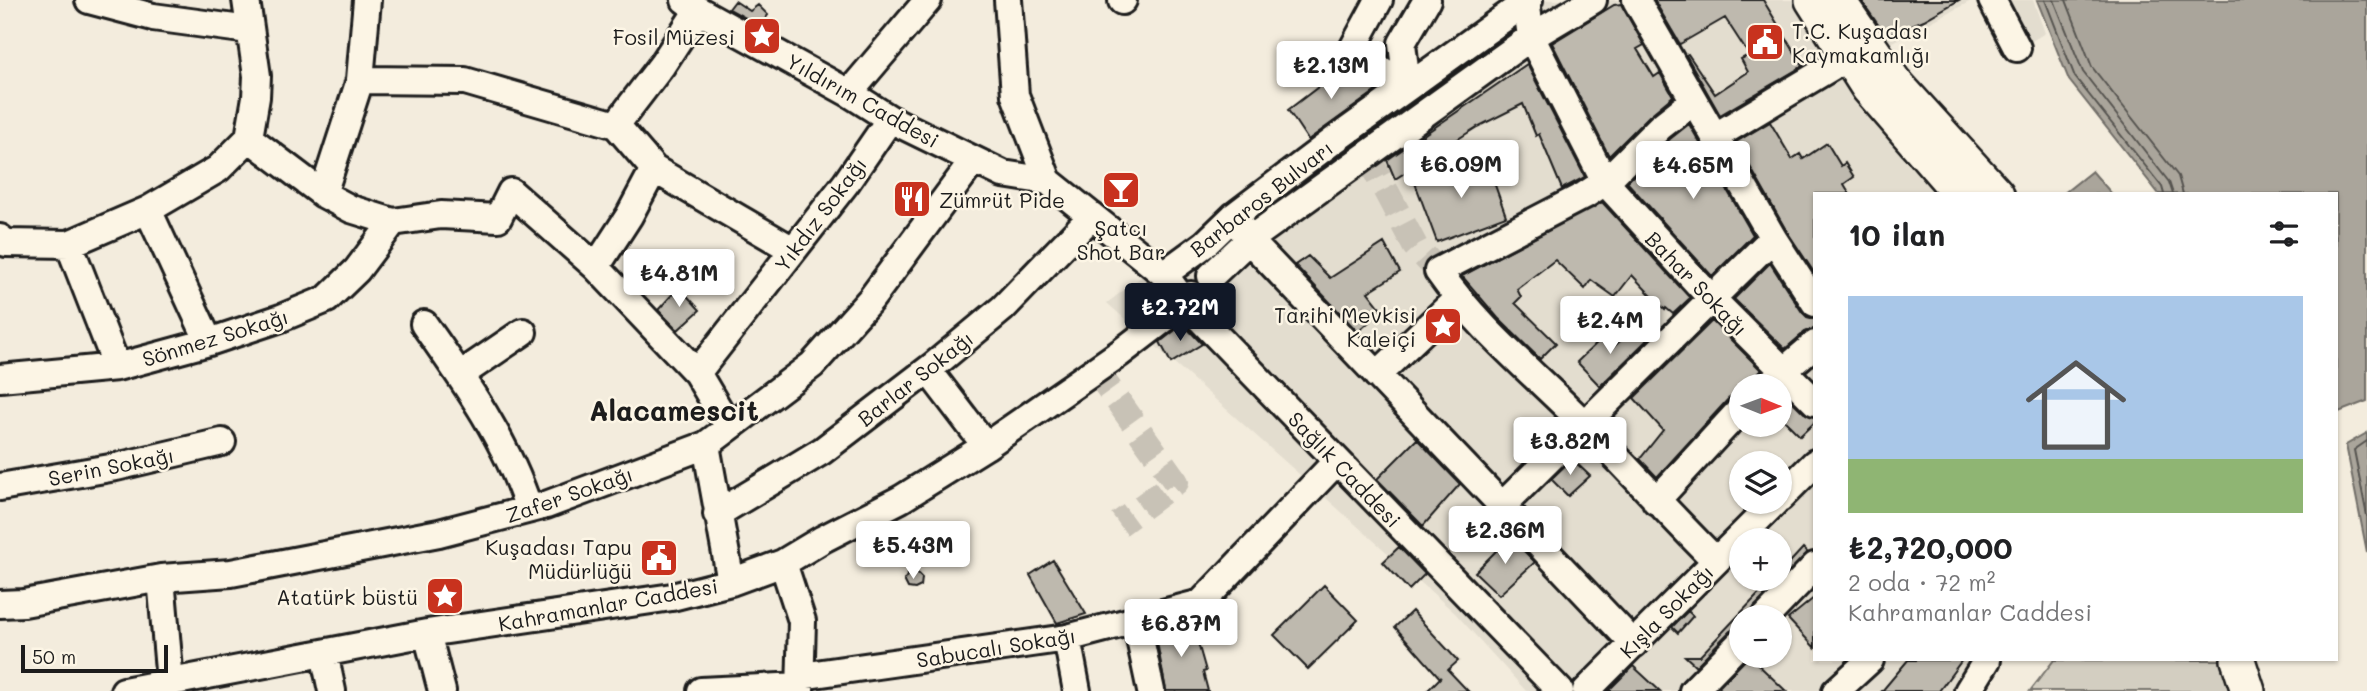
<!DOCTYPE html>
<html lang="tr">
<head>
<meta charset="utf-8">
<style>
	:root { --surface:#fff; --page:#f6f6f6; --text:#202124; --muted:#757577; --accent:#111827 }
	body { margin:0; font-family:Mali,sans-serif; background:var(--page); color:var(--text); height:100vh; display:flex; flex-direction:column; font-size:26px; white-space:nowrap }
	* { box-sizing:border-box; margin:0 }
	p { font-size:23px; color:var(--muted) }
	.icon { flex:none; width:38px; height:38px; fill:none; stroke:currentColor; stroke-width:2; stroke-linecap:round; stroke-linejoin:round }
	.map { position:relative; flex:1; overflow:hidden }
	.details { position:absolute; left:1813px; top:192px; width:525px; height:469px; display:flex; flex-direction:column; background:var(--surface); border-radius:0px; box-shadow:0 2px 5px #0004 }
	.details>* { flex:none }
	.needle { width:46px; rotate:91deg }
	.buttons { position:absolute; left:1729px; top:374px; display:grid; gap:14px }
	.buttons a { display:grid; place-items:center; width:63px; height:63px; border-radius:50%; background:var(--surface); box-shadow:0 2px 5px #0004; font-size:35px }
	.scale { position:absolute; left:21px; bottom:18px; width:147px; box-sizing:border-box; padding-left:7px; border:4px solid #1c1c1c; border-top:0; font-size:19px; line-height:24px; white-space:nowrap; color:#1c1c1c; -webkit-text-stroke:5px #fcf5e5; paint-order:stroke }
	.price { position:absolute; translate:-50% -60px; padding:0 16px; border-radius:7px; background:#fff; color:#222; font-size:23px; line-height:46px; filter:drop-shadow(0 2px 4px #0008) }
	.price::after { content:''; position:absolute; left:50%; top:42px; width:21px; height:16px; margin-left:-10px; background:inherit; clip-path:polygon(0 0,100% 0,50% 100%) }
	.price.current { background:var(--accent); color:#fff }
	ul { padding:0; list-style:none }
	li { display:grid; align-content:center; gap:14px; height:371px; padding:0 35px }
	li span { display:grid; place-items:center; height:217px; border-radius:0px; color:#555 }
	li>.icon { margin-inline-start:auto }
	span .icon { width:126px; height:126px; fill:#fffc; stroke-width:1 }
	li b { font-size:30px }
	h2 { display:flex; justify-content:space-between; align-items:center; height:84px; padding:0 35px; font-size:30px }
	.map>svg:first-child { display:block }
	.built { fill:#e3ddcf; fill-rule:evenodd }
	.green { fill:#d3cec1; stroke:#78756e; stroke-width:2 }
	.water { fill:#aaa59b; stroke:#716e68; stroke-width:2 }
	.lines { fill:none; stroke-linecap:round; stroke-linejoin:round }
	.shore { stroke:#55534f; stroke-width:2 }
	.building { fill:#beb9ae; stroke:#1c1c1c; stroke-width:2 }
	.minor-tunnel { stroke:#c8c2b6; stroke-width:26; stroke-dasharray:26 13; stroke-linecap:butt }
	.minor-casing { stroke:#1c1c1c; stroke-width:32 }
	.major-casing { stroke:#1c1c1c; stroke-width:38 }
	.minor { stroke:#fcf5e5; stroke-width:26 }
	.major { stroke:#fcf5e5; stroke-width:33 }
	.labels { text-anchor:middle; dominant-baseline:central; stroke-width:5; stroke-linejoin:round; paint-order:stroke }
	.poi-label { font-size:21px; fill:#1c1c1c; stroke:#fcf5e5; text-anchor:end }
	.street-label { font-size:21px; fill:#1c1c1c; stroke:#fcf5e5 }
	.district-label { font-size:28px; font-weight:bold; fill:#1c1c1c; stroke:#fcf5e5 }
</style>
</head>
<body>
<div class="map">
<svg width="2367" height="691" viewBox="0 0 2367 691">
	<rect width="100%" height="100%" fill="#f3ecdd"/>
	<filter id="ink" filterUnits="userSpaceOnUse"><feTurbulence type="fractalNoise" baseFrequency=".0143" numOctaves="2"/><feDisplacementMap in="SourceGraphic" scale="14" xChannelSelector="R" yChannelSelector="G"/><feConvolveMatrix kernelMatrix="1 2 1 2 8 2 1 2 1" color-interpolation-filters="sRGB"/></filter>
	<g filter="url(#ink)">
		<path class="built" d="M1504,0H1973L1844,67L1907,160L1941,194H1815V660H1976L1955,691H1526L1455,613L1107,303ZM1741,387H1780V425H1741ZM1741,464H1780V502H1741ZM1741,541H1780V579H1741ZM1741,618H1780V656H1741Z
			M1981,0H2033L2045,33L2012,53Z"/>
		<path class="green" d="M2054,660H2230L2240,691H2030Z"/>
		<path class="water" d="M2037,0H2367V401L2336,413V194H2159L2069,80Z
			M2092,171L2112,194H2063Z
			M2367,433V552L2346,445Z"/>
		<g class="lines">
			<path class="shore" d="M2045,0L2075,77L2162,187L2164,194
				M2054,0L2083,72L2169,182L2173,194
				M2066,0L2092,67L2178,176L2183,194
				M2367,441L2354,450L2367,516"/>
		</g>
		<path class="building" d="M1654,0H1763L1803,66L1720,115L1686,55L1688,54L1715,94L1748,72L1741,59L1749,55L1725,18L1680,44Z
			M1861,0H1959L1924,20L1886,36Z
			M735,1L750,11L758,5L768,15L760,26L729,9Z
			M1621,4L1644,45L1637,49L1654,77L1660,73L1673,96L1649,116L1609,156L1552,43L1614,5Z
			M1527,64L1585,177L1562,189L1539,134L1536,136L1523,104L1477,127L1395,179L1387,160Z
			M1347,65L1380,88L1308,140L1288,110Z
			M1770,122L1792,159L1800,154L1803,159L1827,143L1841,166L1845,163L1854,177L1844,184L1850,194H1815V274L1786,230L1736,142Z
			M1689,124L1753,235L1712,276L1627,182L1670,139Z
			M1486,160L1506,216L1437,242L1415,183Z
			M1602,202L1690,298L1673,314L1666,308L1665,310L1632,275L1615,297L1591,280L1585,289L1555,260L1517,289L1521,297L1515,303L1556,343L1540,359L1498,318L1462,276Z
			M1384,243L1400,272L1368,292L1382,310L1358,332L1295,265L1308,256L1330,278Z
			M1770,263L1802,312L1807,317L1815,319V329L1805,332L1785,349L1734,299Z
			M1147,286L1161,302L1144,315L1132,302Z
			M679,287L700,310L678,330L658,310Z
			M1712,321L1761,370L1750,381V387H1741V394L1729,398L1657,477L1640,459L1663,430L1634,398Z
			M1183,324L1202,344L1171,363L1160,342Z
			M1635,328L1647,340L1600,386L1577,362L1601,339L1611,349Z
			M1783,392L1804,413L1815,417V422L1800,436L1781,417L1787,411L1780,403V395Z
			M1417,439L1460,484L1423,526L1377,479Z
			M1572,459L1590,476L1568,496L1551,479Z
			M1510,537L1535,562L1499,595L1475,572Z
			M1399,547L1425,574L1409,590L1383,562Z
			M1803,548L1808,553L1754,607L1750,618H1741V627L1730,631L1696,666L1685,656H1700L1773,579H1780V573Z
			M1053,560L1086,614L1057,623L1030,575Z
			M909,573H917L922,578L921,586L915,589L908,588L904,580Z
			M1324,585L1358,620L1308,669L1274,635Z
			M1815,597V648L1788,619Z
			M1412,611L1458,661L1448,670L1468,691H1427L1441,677L1440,678L1395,627Z
			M1688,611L1693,616L1678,633L1672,627Z
			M1192,622L1206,671L1203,672L1208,691H1166L1155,631Z
			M1749,656L1786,691H1722L1719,687Z
			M1908,660H1962L1939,691H1882Z
			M1633,666L1660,691H1608Z"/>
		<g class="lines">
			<path class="minor-tunnel" d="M1367,155L1415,246L1438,271
				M1095,369L1176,482L1119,524"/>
			<defs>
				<path id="minor" d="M89,0L153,17L249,30
					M685,0L698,10L849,93L890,119L974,160L1003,174L1048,181
					M1008,0L1015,95L1048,181L1164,274L1185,303L1560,691
					M1379,0L1352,50L1407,87
					M1526,0L1531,37L1605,182L1711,298L1815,402
					M1636,0L1773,238L1815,303
					M1992,0L2017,48
					M1122,1L1123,0
					M360,80L465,81L616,125L654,169L793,250
					M1407,87L1402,43L1427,0
					M849,93L928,0
					M1693,101L1660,127L1605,182L1585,195L1438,271C1476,326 1531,371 1578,418C1625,465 1669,514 1716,561
					M616,125L662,65L698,10
					M1716,136L1848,57
					M249,138L323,194L351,209L393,222L441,215L498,218L511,192L596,267L697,373L729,427
					M323,194L360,80L367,0
					M148,210L209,342
					M1234,216L1249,240L1634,644
					M0,238L6,243L69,244L148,210L218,169L249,138L256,97L257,76L246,0
					M69,244L117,367
					M596,267L629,216L654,169
					M1164,274L1205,244L1234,216L1333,141L1529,0
					M1211,276L1249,240L1531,37L1593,0
					M424,324C465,382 507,441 529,509
					M928,370L986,446
					M697,373L846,183L890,119
					M460,375L523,332
					M1377,375L1457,299
					M0,378L117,367L209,342L281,318L327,299L357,270L393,222
					M1765,387L1815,344
					M706,445L731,582
					M0,487L116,467L222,442
					M1780,498L1815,463
					M1656,501L1741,409
					M1501,507L1773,238
					M717,514L822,451L933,366L1003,308L1092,216
					M783,563L802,621L800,691
					M161,578L170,682
					M0,604L24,603L161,578L231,573L439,533L546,505L706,445L812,365L871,299L974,160
					M1765,618L1815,566
					M1136,620L1151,691
					M427,633L442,691
					M1067,638L1077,691
					M324,653L332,691
					M801,676L1067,638L1201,603L1337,461
					M124,691L427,633L672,597L731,582L783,563L823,539L901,499L986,446L1120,353L1185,303L1191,295
					M701,691L800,686
					M1586,691L1775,502
					M1693,691L1741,642
					M1836,691L1870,660
					M1968,691L1987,660"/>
				<path id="major" d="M1812,0L1868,88L1960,194
					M1838,0L1894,81L1997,194
					M2238,660L2248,691"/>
			</defs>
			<use href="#minor" class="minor-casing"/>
			<use href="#major" class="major-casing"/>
			<use href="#minor" class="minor"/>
			<use href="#major" class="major"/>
		</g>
	</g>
	<defs>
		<symbol id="sight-square" viewBox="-11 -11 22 22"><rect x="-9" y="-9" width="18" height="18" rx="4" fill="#c8321e" stroke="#fcf5e5"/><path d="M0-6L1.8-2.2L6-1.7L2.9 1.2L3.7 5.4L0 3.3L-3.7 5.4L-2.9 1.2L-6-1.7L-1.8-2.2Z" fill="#fff"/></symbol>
		<symbol id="civic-square" viewBox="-11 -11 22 22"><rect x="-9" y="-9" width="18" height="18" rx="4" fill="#c8321e" stroke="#fcf5e5"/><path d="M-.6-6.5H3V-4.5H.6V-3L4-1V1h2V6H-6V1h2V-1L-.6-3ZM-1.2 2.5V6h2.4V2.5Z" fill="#fff"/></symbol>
		<symbol id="bar-square" viewBox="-11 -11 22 22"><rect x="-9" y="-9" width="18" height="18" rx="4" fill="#c8321e" stroke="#fcf5e5"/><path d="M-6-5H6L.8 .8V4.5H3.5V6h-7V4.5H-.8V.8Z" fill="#fff"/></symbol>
		<symbol id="restaurant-square" viewBox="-11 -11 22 22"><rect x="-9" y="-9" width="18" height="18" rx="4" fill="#c8321e" stroke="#fcf5e5"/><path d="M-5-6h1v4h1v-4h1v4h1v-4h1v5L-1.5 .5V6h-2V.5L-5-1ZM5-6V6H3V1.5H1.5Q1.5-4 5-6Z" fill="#fff"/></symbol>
	</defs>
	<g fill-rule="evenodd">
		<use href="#sight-square" x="740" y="14" width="44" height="44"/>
		<use href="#civic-square" x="1743" y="20" width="44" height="44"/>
		<use href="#bar-square" x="1099" y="168" width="44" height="44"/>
		<use href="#restaurant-square" x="890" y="177" width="44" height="44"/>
		<use href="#sight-square" x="1421" y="304" width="44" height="44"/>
		<use href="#civic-square" x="637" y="536" width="44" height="44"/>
		<use href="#sight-square" x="423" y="574" width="44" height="44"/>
	</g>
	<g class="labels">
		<g class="poi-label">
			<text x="1792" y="30" text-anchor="start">T.C. Kuşadası<tspan x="1792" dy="24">Kaymakamlığı</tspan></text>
			<text x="735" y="36">Fosil Müzesi</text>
			<text x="939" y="199" text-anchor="start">Zümrüt Pide</text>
			<text x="1121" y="227" text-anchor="middle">Şatcı<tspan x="1121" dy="24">Shot Bar</tspan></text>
			<text x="1416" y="314">Tarihi Mevkisi<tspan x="1416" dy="24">Kaleiçi</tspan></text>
			<text x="632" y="546">Kuşadası Tapu<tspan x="632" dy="24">Müdürlüğü</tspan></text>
			<text x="418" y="596">Atatürk büstü</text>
		</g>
		<g class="street-label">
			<text transform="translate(863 100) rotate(29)">Yıldırım Caddesi</text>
			<text transform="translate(1261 198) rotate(-38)">Barbaros Bulvarı</text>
			<text transform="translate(820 214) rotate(-53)">Yıkdız Sokağı</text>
			<text transform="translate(1697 283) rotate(46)">Bahar Sokağı</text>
			<text transform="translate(215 337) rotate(-17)">Sönmez Sokağı</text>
			<text transform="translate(915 378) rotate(-38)">Barlar Sokağı</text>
			<text transform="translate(111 466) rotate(-11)">Serin Sokağı</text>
			<text transform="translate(1345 469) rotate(46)">Sağlık Caddesi</text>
			<text transform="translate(569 494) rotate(-19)">Zafer Sokağı</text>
			<text transform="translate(608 604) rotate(-10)">Kahramanlar Caddesi</text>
			<text transform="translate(1666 611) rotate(-45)">Kışla Sokağı</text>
			<text transform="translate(996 647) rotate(-9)">Sabucalı Sokağı</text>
		</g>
		<g class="district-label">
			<text x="674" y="410">Alacamescit</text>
		</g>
	</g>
</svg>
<div class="buttons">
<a><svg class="needle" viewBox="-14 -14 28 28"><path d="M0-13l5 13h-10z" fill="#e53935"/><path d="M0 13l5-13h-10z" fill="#757577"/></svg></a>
<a><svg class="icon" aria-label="layers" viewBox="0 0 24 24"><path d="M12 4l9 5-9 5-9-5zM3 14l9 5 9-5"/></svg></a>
<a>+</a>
<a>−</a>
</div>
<div class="scale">50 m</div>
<b class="price" style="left:1331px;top:101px">₺2.13M</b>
<b class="price" style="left:1461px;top:200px">₺6.09M</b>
<b class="price" style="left:1693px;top:201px">₺4.65M</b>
<b class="price" style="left:679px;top:309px">₺4.81M</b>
<b class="price current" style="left:1180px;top:343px">₺2.72M</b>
<b class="price" style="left:1610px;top:356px">₺2.4M</b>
<b class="price" style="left:1570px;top:477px">₺3.82M</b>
<b class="price" style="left:1505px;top:566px">₺2.36M</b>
<b class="price" style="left:913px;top:581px">₺5.43M</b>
<b class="price" style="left:1181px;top:659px">₺6.87M</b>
<section class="details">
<h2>10 ilan<svg class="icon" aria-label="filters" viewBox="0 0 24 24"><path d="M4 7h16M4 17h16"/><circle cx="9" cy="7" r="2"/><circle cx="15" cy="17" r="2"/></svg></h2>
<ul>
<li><span style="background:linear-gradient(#a9c7e8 75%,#8fb573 0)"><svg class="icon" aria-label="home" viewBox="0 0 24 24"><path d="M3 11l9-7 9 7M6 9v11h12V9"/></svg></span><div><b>₺2,720,000</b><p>2 oda · 72 m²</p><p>Kahramanlar Caddesi</p></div></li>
</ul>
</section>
</div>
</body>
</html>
